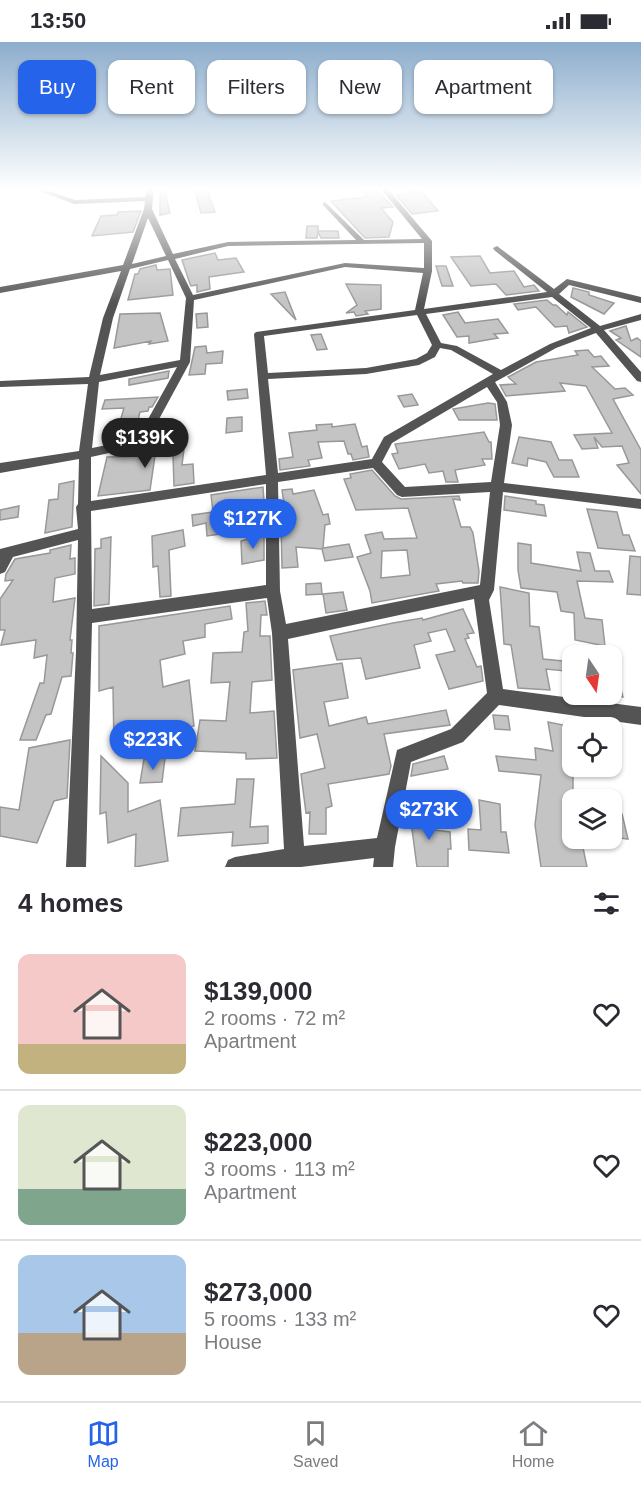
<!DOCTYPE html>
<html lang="en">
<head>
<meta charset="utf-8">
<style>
	:root { --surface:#fff; --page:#f7f7f7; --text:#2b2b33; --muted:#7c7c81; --line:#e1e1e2; --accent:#2563eb }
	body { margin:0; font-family:Arial,sans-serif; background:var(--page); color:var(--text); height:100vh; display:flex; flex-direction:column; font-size:22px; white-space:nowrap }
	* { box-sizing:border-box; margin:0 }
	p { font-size:20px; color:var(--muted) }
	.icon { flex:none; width:33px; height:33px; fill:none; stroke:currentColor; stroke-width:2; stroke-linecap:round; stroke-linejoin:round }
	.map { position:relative; height:825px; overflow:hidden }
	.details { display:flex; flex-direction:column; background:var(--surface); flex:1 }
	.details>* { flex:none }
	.guide { position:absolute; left:18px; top:18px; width:606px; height:54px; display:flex; gap:12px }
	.needle { width:39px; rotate:167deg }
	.fabs { position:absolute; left:562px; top:603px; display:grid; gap:12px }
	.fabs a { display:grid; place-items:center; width:60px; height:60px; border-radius:12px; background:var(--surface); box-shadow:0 2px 4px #0004; font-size:30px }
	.price { position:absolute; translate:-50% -51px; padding:0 14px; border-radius:21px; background:var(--accent); color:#fff; font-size:20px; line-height:39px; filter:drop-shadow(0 2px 3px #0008) }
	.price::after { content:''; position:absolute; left:50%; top:36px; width:18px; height:14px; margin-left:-9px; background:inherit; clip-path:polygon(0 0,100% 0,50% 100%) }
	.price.on { background:#222; color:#fff }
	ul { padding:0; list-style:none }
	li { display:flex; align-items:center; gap:18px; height:150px; padding:0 18px }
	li+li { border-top:2px solid var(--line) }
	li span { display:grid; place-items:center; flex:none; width:168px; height:120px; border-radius:12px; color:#555 }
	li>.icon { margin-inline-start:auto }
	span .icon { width:72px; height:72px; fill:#fffc; stroke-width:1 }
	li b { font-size:26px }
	h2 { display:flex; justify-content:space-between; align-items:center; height:72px; padding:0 18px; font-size:26px }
	.tag { padding:0 21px; border-radius:12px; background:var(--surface); box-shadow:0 2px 4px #0004; font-size:21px; line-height:54px }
	.tag.on { background:var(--accent); color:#fff }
	.status { display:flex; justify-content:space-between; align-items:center; height:42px; padding:0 30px; background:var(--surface); direction:ltr }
	.status svg { height:16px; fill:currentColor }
	.dock { display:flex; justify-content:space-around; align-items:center; height:84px; border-top:2px solid var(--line); background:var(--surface); font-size:16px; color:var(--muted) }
	.dock a { display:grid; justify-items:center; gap:3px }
	.dock .on { color:var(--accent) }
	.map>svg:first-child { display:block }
	.building { fill:#c4c4c4; stroke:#989898; stroke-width:1.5; fill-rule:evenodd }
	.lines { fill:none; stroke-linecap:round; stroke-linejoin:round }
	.minor { fill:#545454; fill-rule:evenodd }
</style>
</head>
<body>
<div class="status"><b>13:50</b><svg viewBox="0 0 49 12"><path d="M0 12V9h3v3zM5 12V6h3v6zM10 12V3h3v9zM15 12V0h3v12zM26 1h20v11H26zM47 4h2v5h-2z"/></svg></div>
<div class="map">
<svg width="641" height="825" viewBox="0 0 641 825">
	<rect width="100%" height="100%" fill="#fff"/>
	<path class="building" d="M160,146H164L170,171L160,173Z
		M194,146H206L215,170L201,171Z
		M360,146H374L393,165L381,166L393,180L389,195L365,196L331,159L367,155Z
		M420,147L438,169L412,172L396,153L411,151L408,148Z
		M141,169L133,190L92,194L101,174L117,173L118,170Z
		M307,184H318V189H338L339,196H321L318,190L317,196H306Z
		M215,211L218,218L236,216L244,230L209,235L210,247L197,250V243L191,244L190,242L182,218Z
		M480,214L490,231L514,229L524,245L534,243L539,249L506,253L496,242L471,244L451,215Z
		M156,223L157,228L170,227L173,253L128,258L135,232H138L140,227Z
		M436,224H446L453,244H442Z
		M346,242L381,243V267L365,269L368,272L356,274L354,270L346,271L357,263Z
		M573,246L589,250V253L614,261L604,272L571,255Z
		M285,250L296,278L271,252Z
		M547,258L553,263H556L567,273L568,270L587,285L569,291L567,284L555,285L536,265L518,268L514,262Z
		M458,270L465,281L498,277L508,291L494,292L498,296L469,301V294L457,295L443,273Z
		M160,271L168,299L149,302L151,299L114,306L120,272Z
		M207,271L208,285L197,286L196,272Z
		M626,284L631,299L637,296L641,299V315L616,298L621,296L610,289Z
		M321,292L327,307L317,308L311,293Z
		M206,304L207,311L223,309L222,321L206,322L205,332L189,333L195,305Z
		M588,308L594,315L601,314L609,324L592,325L615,347L625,346L633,353L613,357L641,408V452L617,423L629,421L622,404L602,405L594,395L598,406L582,407L574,393L612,391L586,344L560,341L565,349L506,354L500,343L516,342L508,335L536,320L578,313L575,309Z
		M169,329L168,336L129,343V337Z
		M247,347L248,356L228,358L227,349Z
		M412,352L418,363L404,365L398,354Z
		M158,355L152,365H149L148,369L140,370L137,382L119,383L124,366L102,367L105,358Z
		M488,361L495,362L497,378H459L453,367Z
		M242,375V389L226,391L227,376Z
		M332,382V385L355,382L362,405L367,404L369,415L353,418L351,412H348L344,399L318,400L322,416L308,418L310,424L280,428L279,417L293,415L289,391L317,388L316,383Z
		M484,390L489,400H491L492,417H482L485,423L455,428L458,440H446L443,429L429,431L425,422L399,427L392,412L398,411L395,402Z
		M179,394V399H185L182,423L193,422L194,441L174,444L173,413L155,414L150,448L98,454L107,415L149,414L154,395Z
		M519,395L551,400L559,418H572L579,435H554L546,420L528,416L527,424L512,421Z
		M372,428L395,454L401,457L459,454L460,458L453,457L461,485H470L473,491L479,529L478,541H463L462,539L436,542L439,549L372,561L370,549L357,515L371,511L365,493L382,490L384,497L417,496L408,466L356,468L344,437L351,436L350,432ZM407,508L410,533L381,536L382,509Z
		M74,439L72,485L45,491L49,458L58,457L59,442Z
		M263,445L264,459L223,461L227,491L207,494L206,481L193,484L192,473L213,470L211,453Z
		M292,447L293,452L314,448L323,473L328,472L330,482L325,483L323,506L349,502L353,515L325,519L322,507L296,505L298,525L282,526L281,480L284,479L285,469L282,448Z
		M505,454L536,459V462L544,463L546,474L504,468Z
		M19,464L18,475L0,478V468Z
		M587,467L617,470L623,493H629L635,509L598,506Z
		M183,488L185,504L169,508L171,554L160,555L158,524L153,525L152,494Z
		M264,492V518L242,522L241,499Z
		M111,495L109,562L94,564L95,507L101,506V497Z
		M518,501L531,503V521L581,529L577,510L590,511L595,529H609L613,540L577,539L585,576L602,578L605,604L575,598L574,571L561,569L557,550L521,546L518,528Z
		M71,503L70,517L75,516V532L55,536L53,560L75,556L70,598H72L71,611H73L71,634L62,635L51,672L46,673L36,698H20L40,641H44L47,613L34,616L36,598L1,603L5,588H0V557L13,538L5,539L6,532L15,517L50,511V508Z
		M630,514L641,515V553L627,552Z
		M321,541L322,552L306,553V542Z
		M500,545L529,551L530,584L539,585L543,617L563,619L565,629L546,627L550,648L518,646L511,603L504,602Z
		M343,550L347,568L326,571L323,552Z
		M265,559L267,573H261L260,594H270L272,638L252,640L250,671L274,669L277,716L246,717V711L195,709L200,678L226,679L230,640L211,641L213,611L242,610L244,590L248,589L246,561Z
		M230,564L232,577L205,582V595L183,599L185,612L160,618L163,645L189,638L194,684L114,706L113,645L99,649V584Z
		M463,567L474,591L467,592L469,596L465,597L477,625L481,624L483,639L449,647L436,613L455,609L446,587L428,591L431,599L414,603L420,626L366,637L361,616L337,618L330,594L393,581L422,576L423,578Z
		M342,621L348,656L324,660L329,684L366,675L368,682L446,668L450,683L384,692L391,724L389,732L328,742L332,764L326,766V792H309L310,770L306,771L301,732L325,726L317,692L300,696L293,628Z
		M612,625H615L623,655L612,654Z
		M493,673L508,674L510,688L495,687Z
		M548,680L573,685V796H581L587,825H541L535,783L541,733L499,729L496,714L536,718L535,706L553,709Z
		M70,698L67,756L54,759L37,801L0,794V765L19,768L29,706Z
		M101,714L128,741V770L160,758L168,819L135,825L136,792L108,801L106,770L100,772Z
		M444,714L448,727L411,734L413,722Z
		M165,716L162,740L140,741L144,717Z
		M237,737H254L250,785L268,784V801L232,804L233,790L178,794L181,766L235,762Z
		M479,758L500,762L501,790H506L509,811L469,808L468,787L481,788Z
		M409,764L425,765L427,787L450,790L451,807H448V825H417Z
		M612,770L622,772L628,797L612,795Z"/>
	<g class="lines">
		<path class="minor" d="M32,146H41L75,158L145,155L148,146H154L152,167L173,212L228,200L356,198L323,163V161L325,160L364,198L422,197L380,146H387L432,199V229L424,267L547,250L494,208L493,206L497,204L554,247L567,237L641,255V261L569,243L559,252L600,284L641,272V278L604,288L641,330V340L637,339L596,291L556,306L495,340L507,360L512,383L504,441L641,457V467L503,450L494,548L489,558L503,647L641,665V683L499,663L463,700L411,720L395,805L393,825H373L374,816L301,825H225L228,818L235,815L284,807L272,591L267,556L92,581L86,825H66L76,610L78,498L13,515L5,530L0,532V507L78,487L76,465L78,462L79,417L0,431V421L79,409L88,342L0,345V339L89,335L103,276L121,229L0,251V245L123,223L144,167L145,159L74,162ZM148,176L166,214L132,222ZM424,201V226L345,221L193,253L175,217L228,204ZM168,218L186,256L180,318L100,333L113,276L130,227ZM345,225L423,231L415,268L256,290L254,292L266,433L91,459V415L145,403L190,320L194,258ZM552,255L591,286L550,302L501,328L457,304L441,301L426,272ZM417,273L432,303L427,311L416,317L366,326L268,331L264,294ZM440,306L451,308L493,332L384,395L372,417L278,431L268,337L366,332L419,323L435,315ZM177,325L137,397L92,406L99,340ZM487,345L497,360L500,383L491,440L405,445L382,420L392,401ZM373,426L397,453L402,455L490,450L480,543L286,582L280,549L278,440ZM266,442V543L92,567L91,469ZM474,557L487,651L451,687L397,708L377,796L304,804L288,597Z"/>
	</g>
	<linearGradient id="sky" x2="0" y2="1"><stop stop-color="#8cadcc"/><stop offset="0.56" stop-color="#fff"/><stop offset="1" stop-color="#fff" stop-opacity="0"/></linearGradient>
	<rect width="641" height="262" fill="url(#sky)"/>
</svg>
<div class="fabs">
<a><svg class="needle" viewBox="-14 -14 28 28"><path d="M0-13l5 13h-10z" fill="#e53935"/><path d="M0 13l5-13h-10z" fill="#7c7c81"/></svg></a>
<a><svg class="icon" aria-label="locate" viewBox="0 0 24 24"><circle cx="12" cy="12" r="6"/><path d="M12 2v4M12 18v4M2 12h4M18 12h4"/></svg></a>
<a><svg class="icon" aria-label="layers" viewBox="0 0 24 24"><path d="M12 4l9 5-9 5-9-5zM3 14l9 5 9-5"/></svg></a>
</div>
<b class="price on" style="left:145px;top:427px">$139K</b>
<b class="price" style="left:253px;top:508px">$127K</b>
<b class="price" style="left:153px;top:729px">$223K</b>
<b class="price" style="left:429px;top:799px">$273K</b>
<div class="guide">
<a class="tag on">Buy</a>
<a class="tag">Rent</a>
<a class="tag">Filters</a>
<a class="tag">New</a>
<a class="tag">Apartment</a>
</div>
</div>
<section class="details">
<h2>4 homes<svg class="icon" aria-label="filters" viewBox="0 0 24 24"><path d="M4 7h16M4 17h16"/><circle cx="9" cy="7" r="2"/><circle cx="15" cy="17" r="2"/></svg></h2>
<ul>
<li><span style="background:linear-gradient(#f6c9c9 75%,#c2b280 0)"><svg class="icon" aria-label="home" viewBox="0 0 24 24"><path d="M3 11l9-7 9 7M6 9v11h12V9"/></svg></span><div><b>$139,000</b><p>2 rooms · 72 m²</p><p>Apartment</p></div><svg class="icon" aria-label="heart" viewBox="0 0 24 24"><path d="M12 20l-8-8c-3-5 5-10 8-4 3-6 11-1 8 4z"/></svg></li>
<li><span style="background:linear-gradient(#dfe7d0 70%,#7fa58c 0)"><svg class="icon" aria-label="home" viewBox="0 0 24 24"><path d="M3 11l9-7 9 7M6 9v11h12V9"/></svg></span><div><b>$223,000</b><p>3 rooms · 113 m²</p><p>Apartment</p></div><svg class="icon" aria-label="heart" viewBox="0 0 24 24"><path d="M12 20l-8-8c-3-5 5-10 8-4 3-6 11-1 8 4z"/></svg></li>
<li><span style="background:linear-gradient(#a9c7e8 65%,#b9a48a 0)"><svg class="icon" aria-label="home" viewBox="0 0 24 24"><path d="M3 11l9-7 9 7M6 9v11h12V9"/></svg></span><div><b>$273,000</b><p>5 rooms · 133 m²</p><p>House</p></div><svg class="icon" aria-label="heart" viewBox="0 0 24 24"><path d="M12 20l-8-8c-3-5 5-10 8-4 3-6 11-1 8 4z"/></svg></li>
</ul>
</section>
<nav class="dock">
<a class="on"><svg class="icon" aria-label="map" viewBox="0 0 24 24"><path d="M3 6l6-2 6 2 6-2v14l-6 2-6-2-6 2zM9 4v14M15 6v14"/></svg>Map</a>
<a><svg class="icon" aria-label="saved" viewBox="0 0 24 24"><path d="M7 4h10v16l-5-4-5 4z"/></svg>Saved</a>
<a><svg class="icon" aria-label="home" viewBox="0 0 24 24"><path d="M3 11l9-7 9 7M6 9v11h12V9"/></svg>Home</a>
</nav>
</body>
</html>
